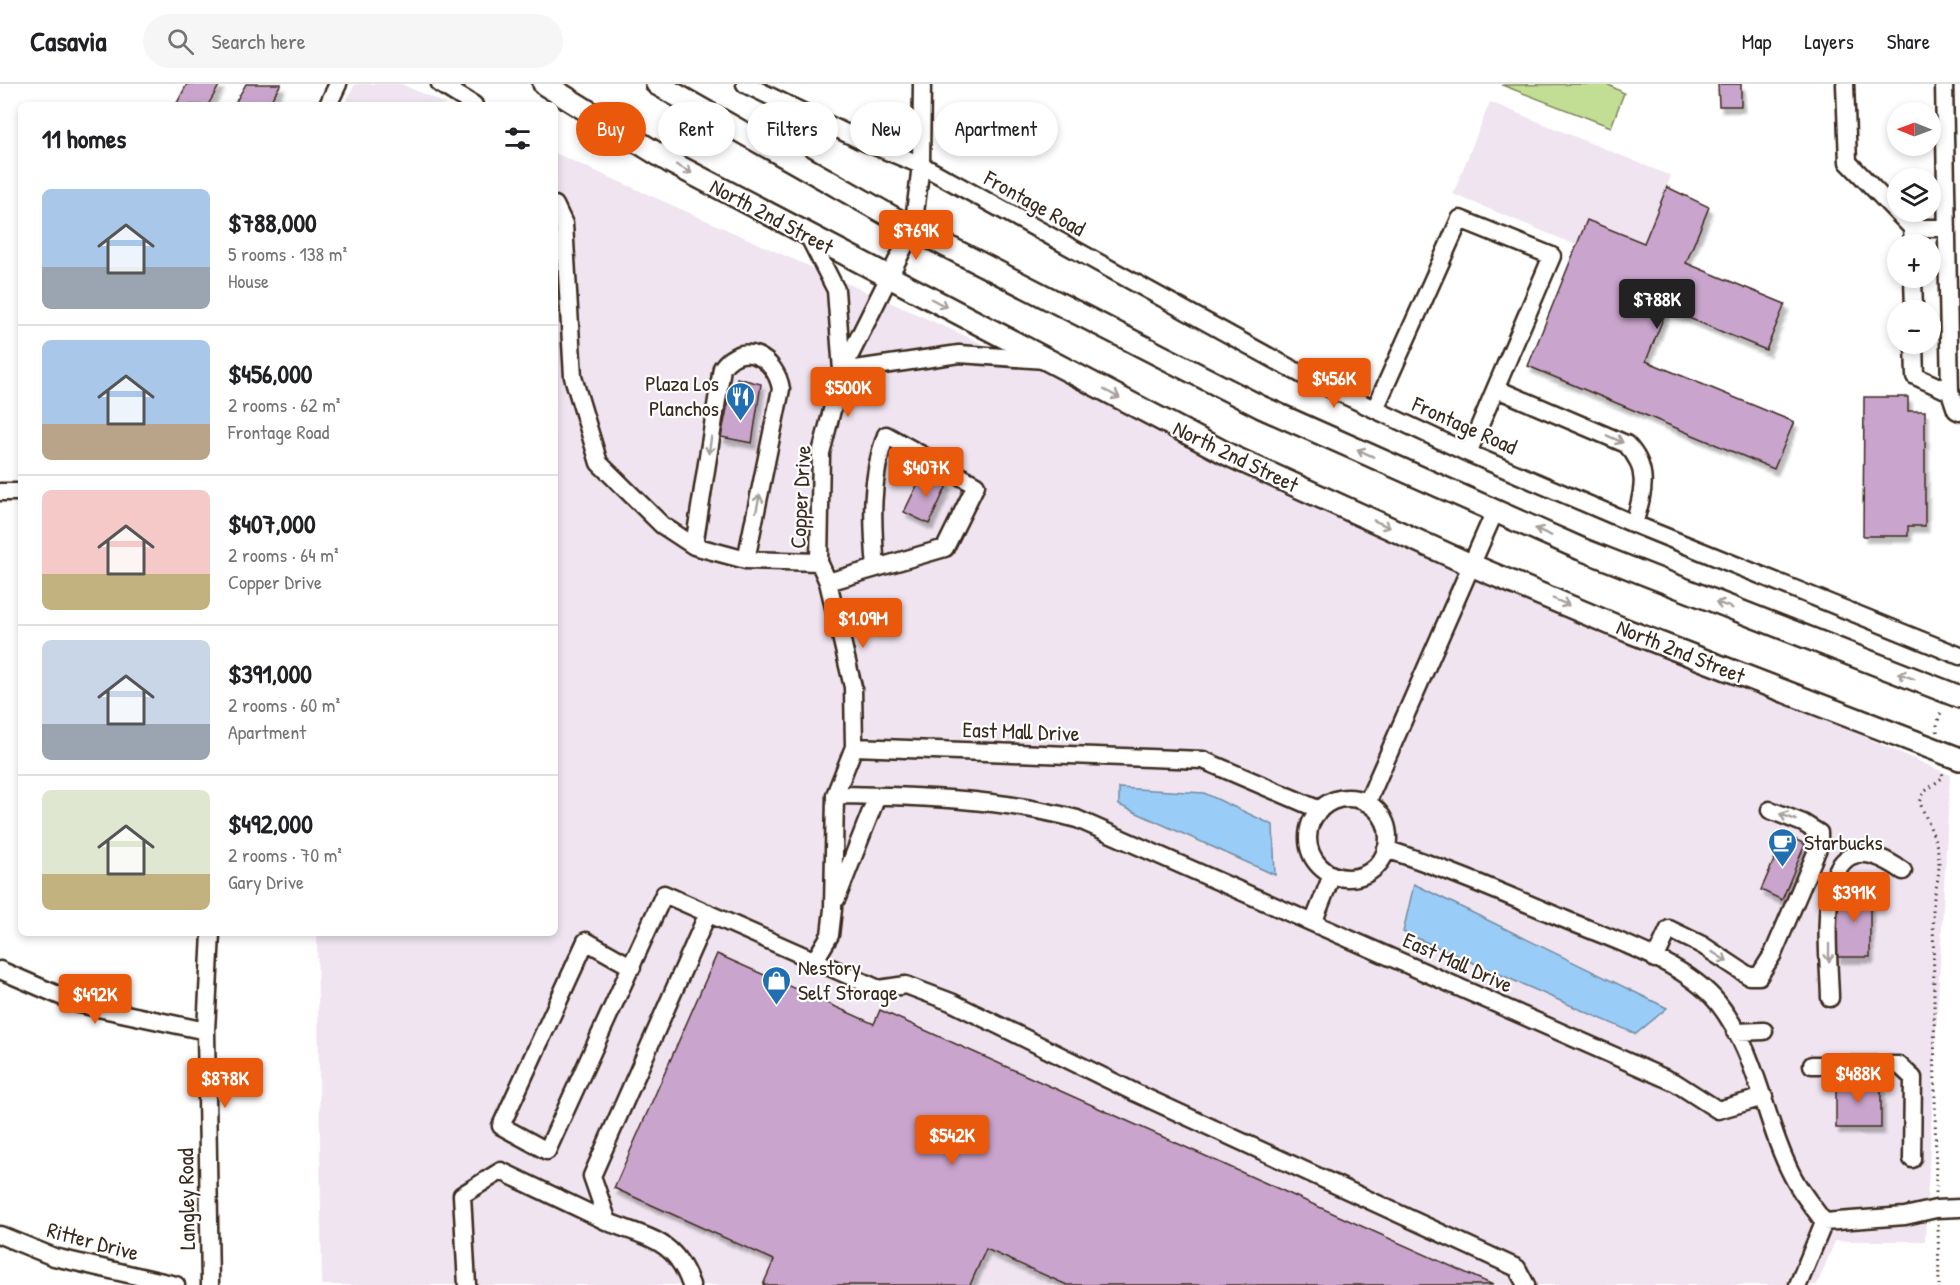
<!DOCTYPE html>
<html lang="en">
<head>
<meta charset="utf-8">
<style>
	:root { --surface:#fff; --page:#f6f6f6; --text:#202124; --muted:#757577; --line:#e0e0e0; --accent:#ea580c }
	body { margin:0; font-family:"Patrick Hand",sans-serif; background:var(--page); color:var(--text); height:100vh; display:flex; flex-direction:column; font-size:22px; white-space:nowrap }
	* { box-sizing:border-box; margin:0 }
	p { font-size:20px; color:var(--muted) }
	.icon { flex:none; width:33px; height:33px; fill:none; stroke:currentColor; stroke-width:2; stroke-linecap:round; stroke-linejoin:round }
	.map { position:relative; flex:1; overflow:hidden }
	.panel { position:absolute; left:18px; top:18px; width:540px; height:834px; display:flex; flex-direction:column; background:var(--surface); border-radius:9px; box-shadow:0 3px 9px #0003 }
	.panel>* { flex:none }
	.banner { position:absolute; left:576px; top:18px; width:570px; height:54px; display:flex; gap:12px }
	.needle { width:39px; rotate:271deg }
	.fabs { position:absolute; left:1887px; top:18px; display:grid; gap:12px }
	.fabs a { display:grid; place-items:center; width:54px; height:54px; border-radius:50%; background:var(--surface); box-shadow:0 3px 9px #0003; font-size:30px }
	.price { position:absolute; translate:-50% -51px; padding:0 14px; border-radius:6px; background:var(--accent); color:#fff; font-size:20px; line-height:39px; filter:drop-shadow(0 2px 3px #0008) }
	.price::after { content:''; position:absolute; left:50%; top:36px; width:18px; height:14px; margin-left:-9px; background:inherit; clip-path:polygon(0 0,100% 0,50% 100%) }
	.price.selected { background:#222; color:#fff }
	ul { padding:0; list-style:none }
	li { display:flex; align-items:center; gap:18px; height:150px; padding:0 24px }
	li+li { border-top:2px solid var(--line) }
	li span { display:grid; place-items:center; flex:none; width:168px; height:120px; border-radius:9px; color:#555 }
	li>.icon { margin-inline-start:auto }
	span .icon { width:72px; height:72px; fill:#fffc; stroke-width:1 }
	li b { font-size:26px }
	h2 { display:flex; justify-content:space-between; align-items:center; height:72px; padding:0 24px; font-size:26px }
	.pill { padding:0 21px; border-radius:27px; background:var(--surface); box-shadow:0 3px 9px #0003; font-size:21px; line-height:54px }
	.pill.selected { background:var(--accent); color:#fff }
	header { display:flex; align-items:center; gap:36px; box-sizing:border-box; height:84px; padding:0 30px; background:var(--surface); border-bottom:2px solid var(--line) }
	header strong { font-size:28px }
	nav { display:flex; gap:33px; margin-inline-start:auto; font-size:21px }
	.search { width:420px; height:54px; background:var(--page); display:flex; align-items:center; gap:15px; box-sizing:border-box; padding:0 21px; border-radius:33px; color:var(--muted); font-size:22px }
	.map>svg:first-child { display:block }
	.built { fill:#efe4f0 }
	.green { fill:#c2dd94; stroke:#7e8459; stroke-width:1.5 }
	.water { fill:#99ccf6; stroke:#738ba0; stroke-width:1.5 }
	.building { fill:#c9a4cc; stroke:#3b2a1e; stroke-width:1.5; filter:url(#shadow) }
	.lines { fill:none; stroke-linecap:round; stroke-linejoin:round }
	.minor-casing { stroke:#3b2a1e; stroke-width:21 }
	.major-casing { stroke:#3b2a1e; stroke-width:26 }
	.path { stroke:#3b2a1e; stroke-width:3; stroke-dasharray:1.5 4.5; stroke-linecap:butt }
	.minor { stroke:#fff; stroke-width:16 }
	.major { stroke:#fff; stroke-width:21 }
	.oneway { stroke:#a79f9a }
	.labels { text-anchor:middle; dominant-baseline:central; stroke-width:4.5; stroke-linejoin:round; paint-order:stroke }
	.street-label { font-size:22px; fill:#3b2a1e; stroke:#fff }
	.poi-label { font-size:22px; fill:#3b2a1e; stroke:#fff; text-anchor:start }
</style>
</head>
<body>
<header>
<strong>Casavia</strong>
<div class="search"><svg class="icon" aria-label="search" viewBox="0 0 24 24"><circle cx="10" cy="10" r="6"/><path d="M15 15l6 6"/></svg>Search here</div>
<nav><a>Map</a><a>Layers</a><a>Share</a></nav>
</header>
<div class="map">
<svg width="1960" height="1201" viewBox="0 0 1960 1201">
	<defs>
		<filter id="shadow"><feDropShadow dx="3.5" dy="6" stdDeviation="1.5" flood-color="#0004"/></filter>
	</defs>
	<rect width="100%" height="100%" fill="#fff"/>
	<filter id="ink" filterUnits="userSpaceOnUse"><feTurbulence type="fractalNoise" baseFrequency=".0167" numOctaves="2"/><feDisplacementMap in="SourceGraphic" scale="12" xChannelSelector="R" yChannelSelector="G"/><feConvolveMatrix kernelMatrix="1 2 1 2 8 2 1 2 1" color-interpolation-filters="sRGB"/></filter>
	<g filter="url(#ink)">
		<path class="built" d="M355,0H401L448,21H344Z
			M1490,18L1671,92L1644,159L1587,136L1576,161L1453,110Z
			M555,69L1950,691L1925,1157H1835L1817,1201H322L317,849H555Z"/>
		<path class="green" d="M1607,0L1624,9L1611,43L1502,1Z"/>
		<path class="water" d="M1119,704L1204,709L1273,741L1275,791L1119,721Z
			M1414,800L1667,924L1636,950L1403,848Z"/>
		<path class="building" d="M187,0H220L208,21H176Z
			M246,0H281L268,21H234Z
			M1718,0H1741V22H1719Z
			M1667,103L1709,123L1686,179L1785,220L1766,266L1667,225L1646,277L1794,338L1774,385L1528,282L1587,136L1644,159Z
			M737,294L761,300L752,359L721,353L729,315H732Z
			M1864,313H1908V327H1925V442H1908V452H1863Z
			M924,387L948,399L929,440L904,428Z
			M1785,751L1805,760L1782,816L1761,806Z
			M1837,805H1870V873H1837Z
			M717,870L874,940L880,926L1493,1201H1067L986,1165L970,1201H763L774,1176L614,1104Z
			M1836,995H1881V1044H1836Z"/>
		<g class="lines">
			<defs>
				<path id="minor" d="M440,0L474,21
					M745,0L860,56L921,81L1308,294L1468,369L1634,440L1960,572
					M1845,0L1848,78L1912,144L1913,160
					M1944,0L1950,308L1956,326L1960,328
					M328,21L338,0
					M555,121L564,140L573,293L599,379L662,441L694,462L746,476L819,478
					M1912,144H1947
					M808,151L836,206L842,287L959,270L1045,276
					M1913,194L1914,226
					M1914,260L1915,292L1950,308
					M1497,305L1626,360C1651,385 1643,409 1634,440
					M1375,325L1460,135L1552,172L1468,369
					M0,408H21
					M694,462L722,284C743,255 776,274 781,305L746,476
					M828,498L945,464L976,401L886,351C870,394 872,439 876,484
					M854,663L1203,676L1320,726
					M835,711C915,712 999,714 1077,735L1676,999L1718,1026L1764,1013
					M1308 754a40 40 0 1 1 80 0a40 40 0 1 1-80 0Z
					M1367,719L1495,427
					M1386,765C1447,785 1505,810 1564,835C1611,855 1685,878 1718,919C1758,969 1764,1038 1793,1093C1801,1109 1814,1124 1824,1138L1798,1201
					M837,814L877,712
					M1313,839L1332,791
					M1655,875L1669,845L1702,861L1749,892H1759L1773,870L1819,762V749L1803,739L1770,726
					M815,876L830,851L833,825L835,711L854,663L853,603L828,498L819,478L821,369L842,287L913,145L921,81L922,0
					M632,883L586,857L501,1042L547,1067L664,810L879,905L906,901L951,918L1136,1009L1517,1184L1526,1201
					M0,886L79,920L206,947
					M1830,914C1829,862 1809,721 1903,787
					M1735,948L1764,947
					M1812,981H1899L1913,994L1912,1075
					M1824,1138L1905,1132L1936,1125L1960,1124
					M0,1151L54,1173L176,1201
					M210,1201L206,947L211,849
					M467,1201L462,1111L501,1087L608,1138
					M691,1201C675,1155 650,1155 608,1138L592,1092L708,829"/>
				<path id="major" d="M544,0L672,79L1233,373L1471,481L1628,547L1960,675
					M657,0L913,145L1261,323L1581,465L1960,613"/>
			</defs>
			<use href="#minor" class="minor-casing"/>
			<use href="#major" class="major-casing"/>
			<path class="path" d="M1937,648V640L1942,625
				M1936,1109L1933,818C1945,769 1938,763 1920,719L1923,709L1943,693L1942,687
				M1938,1140L1939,1201"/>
			<use href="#minor" class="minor"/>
			<use href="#major" class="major"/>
		</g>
		<defs><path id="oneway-shaft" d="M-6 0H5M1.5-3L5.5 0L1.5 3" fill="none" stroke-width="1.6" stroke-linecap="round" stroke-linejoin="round" transform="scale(1.5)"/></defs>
		<g class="oneway">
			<use href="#oneway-shaft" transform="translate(684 85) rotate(28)"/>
			<use href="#oneway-shaft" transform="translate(939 219) rotate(28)"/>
			<use href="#oneway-shaft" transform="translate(1112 310) rotate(28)"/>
			<use href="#oneway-shaft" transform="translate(1615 355) rotate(24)"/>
			<use href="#oneway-shaft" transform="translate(710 361) rotate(99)"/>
			<use href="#oneway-shaft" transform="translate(1365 369) rotate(-156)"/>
			<use href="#oneway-shaft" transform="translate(758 419) rotate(-78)"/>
			<use href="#oneway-shaft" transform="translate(1382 440) rotate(24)"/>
			<use href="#oneway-shaft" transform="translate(1543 448) rotate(-156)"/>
			<use href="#oneway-shaft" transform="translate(1561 518) rotate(23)"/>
			<use href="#oneway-shaft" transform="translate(1724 521) rotate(-159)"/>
			<use href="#oneway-shaft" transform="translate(1906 592) rotate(-159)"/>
			<use href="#oneway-shaft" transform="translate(1788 733) rotate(-159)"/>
			<use href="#oneway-shaft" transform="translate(1829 869) rotate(90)"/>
			<use href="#oneway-shaft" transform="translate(1720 873) rotate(33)"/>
		</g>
	</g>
	<defs>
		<symbol id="restaurant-pin" viewBox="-11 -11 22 30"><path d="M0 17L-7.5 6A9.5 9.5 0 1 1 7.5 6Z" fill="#1f6fb2" stroke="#fff"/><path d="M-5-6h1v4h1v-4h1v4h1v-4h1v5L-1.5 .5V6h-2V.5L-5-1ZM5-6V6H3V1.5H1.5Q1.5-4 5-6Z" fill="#fff"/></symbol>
		<symbol id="cafe-pin" viewBox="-11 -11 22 30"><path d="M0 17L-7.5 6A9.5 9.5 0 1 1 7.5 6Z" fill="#1f6fb2" stroke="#fff"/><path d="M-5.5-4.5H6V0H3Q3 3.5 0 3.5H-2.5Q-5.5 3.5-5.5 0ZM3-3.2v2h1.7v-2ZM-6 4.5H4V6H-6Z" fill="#fff"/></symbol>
		<symbol id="shop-pin" viewBox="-11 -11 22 30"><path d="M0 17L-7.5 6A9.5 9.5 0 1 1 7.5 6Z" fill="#1f6fb2" stroke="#fff"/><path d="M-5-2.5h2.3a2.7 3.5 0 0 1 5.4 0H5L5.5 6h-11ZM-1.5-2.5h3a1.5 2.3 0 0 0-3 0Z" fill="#fff"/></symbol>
	</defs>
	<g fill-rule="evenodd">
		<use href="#restaurant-pin" x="724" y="296" width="33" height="45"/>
		<use href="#cafe-pin" x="1766" y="742" width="33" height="45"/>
		<use href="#shop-pin" x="760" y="880" width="33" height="45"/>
	</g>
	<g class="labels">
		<g class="street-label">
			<text transform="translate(1035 119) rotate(29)">Frontage Road</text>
			<text transform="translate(772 132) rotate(28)">North 2nd Street</text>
			<text transform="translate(1465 341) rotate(24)">Frontage Road</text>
			<text transform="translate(1236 372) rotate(26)">North 2nd Street</text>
			<text transform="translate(800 413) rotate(-87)">Copper Drive</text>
			<text transform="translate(1681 567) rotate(22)">North 2nd Street</text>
			<text transform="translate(1021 647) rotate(2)">East Mall Drive</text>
			<text transform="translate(1458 878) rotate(24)">East Mall Drive</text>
			<text transform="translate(186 1115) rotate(-91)">Langley Road</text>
			<text transform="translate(93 1157) rotate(15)">Ritter Drive</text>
		</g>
		<g class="poi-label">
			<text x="719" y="299" text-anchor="end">Plaza Los<tspan x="719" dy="25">Planchos</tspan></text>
			<text x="1804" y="758">Starbucks</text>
			<text x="798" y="883">Nestory<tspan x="798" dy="25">Self Storage</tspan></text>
		</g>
	</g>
</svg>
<div class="fabs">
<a><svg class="needle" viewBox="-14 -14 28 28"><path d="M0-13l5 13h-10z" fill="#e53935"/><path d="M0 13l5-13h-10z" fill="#757577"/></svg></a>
<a><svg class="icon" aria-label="layers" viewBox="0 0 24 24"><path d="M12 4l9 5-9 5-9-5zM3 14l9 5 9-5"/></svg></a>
<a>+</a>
<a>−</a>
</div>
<b class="price" style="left:916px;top:177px">$769K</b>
<b class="price selected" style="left:1657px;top:246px">$788K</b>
<b class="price" style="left:1334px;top:325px">$456K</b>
<b class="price" style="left:848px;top:334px">$500K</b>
<b class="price" style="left:926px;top:414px">$407K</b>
<b class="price" style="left:863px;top:565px">$1.09M</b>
<b class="price" style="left:1854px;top:839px">$391K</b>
<b class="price" style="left:95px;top:941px">$492K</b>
<b class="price" style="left:1858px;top:1020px">$488K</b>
<b class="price" style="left:225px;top:1025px">$878K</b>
<b class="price" style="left:952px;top:1082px">$542K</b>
<div class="banner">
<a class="pill selected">Buy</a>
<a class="pill">Rent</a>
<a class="pill">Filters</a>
<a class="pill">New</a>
<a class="pill">Apartment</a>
</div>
<section class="panel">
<h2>11 homes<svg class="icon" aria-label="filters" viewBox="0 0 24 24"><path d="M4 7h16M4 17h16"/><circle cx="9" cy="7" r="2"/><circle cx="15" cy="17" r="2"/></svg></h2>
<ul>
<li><span style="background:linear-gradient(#a9c7e8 65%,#9aa5b1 0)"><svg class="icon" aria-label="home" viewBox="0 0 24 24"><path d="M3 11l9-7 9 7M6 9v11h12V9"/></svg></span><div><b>$788,000</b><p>5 rooms · 138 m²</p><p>House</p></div></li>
<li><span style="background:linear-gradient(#a9c7e8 70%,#b9a48a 0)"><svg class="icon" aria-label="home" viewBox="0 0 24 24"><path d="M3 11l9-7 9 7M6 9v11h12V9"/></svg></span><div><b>$456,000</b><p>2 rooms · 62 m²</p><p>Frontage Road</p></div></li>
<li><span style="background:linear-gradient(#f6c9c9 70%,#c2b280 0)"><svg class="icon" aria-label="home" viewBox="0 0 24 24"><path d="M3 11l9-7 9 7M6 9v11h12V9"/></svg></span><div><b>$407,000</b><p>2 rooms · 64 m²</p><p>Copper Drive</p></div></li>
<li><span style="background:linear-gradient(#c9d6e8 70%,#9aa5b1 0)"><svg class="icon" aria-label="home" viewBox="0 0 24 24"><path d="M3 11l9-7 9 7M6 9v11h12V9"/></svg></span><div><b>$391,000</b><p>2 rooms · 60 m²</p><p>Apartment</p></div></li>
<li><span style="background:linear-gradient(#dfe7d0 70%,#c2b280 0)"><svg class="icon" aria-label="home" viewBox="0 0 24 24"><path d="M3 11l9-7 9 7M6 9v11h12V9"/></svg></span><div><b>$492,000</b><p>2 rooms · 70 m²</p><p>Gary Drive</p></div></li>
</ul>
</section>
</div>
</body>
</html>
